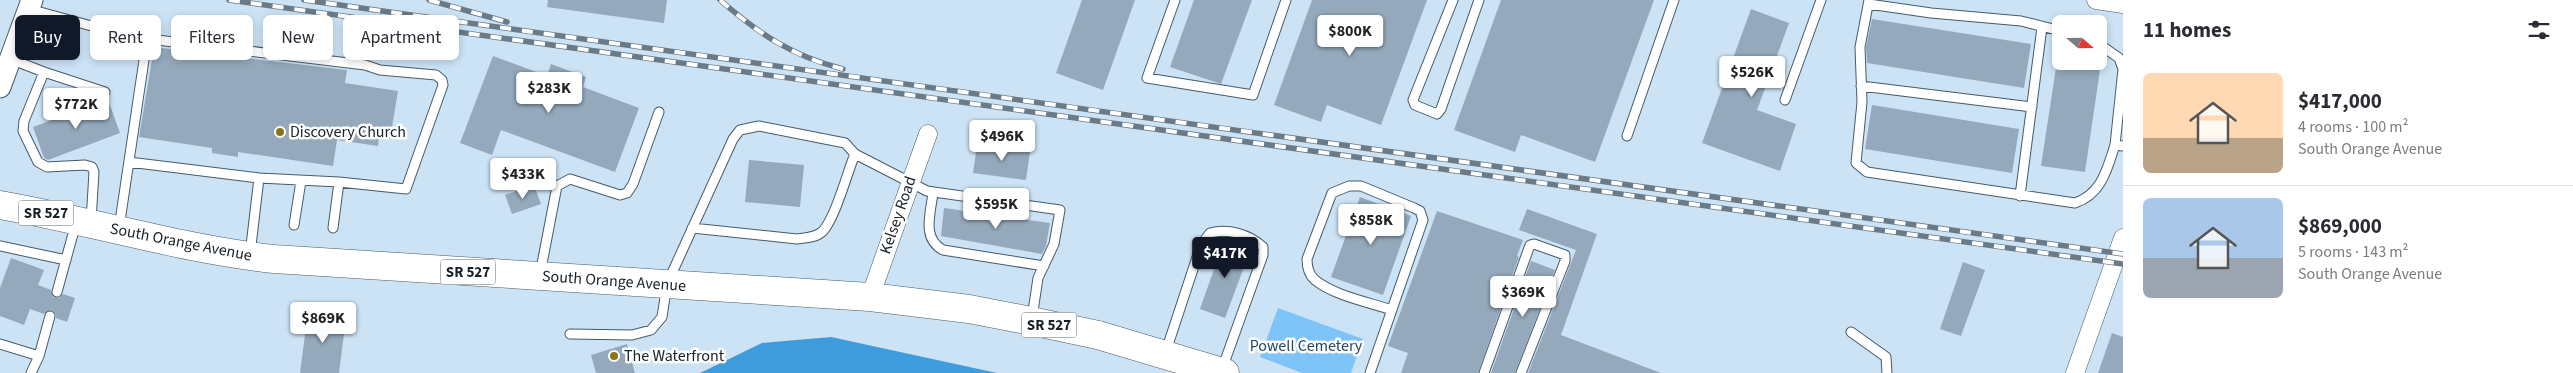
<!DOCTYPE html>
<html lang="en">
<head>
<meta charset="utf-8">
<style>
	:root { --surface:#fff; --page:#f2f2f3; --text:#2b2b33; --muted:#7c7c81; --line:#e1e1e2; --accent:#111827 }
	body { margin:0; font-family:"Source Sans 3",sans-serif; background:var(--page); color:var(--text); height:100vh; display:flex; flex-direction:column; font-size:19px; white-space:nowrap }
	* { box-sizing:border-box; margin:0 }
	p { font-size:16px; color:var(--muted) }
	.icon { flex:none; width:28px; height:28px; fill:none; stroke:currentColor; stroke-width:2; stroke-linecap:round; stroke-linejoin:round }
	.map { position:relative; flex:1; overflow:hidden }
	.sheet { display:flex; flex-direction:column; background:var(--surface); width:450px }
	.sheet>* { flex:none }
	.banner { position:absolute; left:15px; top:15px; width:475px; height:45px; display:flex; gap:10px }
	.needle { width:32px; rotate:110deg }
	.tools { position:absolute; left:2052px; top:15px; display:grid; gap:10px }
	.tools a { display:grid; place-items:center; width:55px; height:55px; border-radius:8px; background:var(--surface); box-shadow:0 2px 8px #0003; font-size:25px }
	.price { position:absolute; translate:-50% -42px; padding:0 11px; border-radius:5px; background:#fff; color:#222; font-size:16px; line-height:32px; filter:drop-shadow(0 1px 2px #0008) }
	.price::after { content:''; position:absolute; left:50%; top:30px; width:15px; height:11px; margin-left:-8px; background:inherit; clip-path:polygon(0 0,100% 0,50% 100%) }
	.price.on { background:var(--accent); color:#fff }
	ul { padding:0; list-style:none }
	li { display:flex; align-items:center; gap:15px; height:125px; padding:0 20px }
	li+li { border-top:1px solid var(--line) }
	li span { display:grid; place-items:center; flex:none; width:140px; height:100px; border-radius:8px; color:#555 }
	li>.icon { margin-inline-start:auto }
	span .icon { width:60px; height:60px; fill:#fffc; stroke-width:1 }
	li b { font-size:21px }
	h2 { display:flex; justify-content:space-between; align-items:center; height:60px; padding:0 20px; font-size:21px }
	.tag { padding:0 18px; border-radius:8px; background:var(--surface); box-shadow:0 2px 8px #0003; font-size:18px; line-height:45px }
	.tag.on { background:var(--accent); color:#fff }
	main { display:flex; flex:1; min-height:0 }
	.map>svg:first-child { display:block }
	.green { fill:#7ec4f8 }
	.water { fill:#3f9cdc }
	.building { fill:#94a9bb }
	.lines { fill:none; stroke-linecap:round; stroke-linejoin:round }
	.service-casing { stroke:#465a69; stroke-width:11 }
	.minor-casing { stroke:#465a69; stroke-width:19 }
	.tertiary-casing { stroke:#465a69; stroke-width:23 }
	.primary-casing { stroke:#465a69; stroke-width:29 }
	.service { stroke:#fff; stroke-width:9 }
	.minor { stroke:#fff; stroke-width:18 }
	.tertiary { stroke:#fff; stroke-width:21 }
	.primary { stroke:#fff; stroke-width:28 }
	.rail-casing { stroke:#6a7a86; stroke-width:5.5 }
	.rail { stroke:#fff; stroke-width:4; stroke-dasharray:11; stroke-linecap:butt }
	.poi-dot { fill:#8c7316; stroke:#fff; stroke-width:2 }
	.labels { text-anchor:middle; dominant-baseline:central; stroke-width:5; stroke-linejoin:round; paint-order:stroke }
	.shield { fill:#fff; stroke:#5d6367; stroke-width:1 }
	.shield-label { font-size:15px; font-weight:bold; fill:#172026 }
	.poi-label { font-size:16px; fill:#172026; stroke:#fff; text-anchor:start }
	.street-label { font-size:16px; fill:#172026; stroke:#fff }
	.park-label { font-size:16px; fill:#234864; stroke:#fff }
</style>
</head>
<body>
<main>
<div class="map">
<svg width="2123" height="373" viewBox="0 0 2123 373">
	<rect width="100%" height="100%" fill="#cce3f6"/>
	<path class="green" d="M1278,308L1363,339L1351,373H1302L1260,357Z"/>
	<path class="water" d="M831,337L997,373H700L762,343Z"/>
	<path class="building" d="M548,0H667L664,23L547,7Z
		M1082,0H1135L1103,90L1056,73Z
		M1194,0H1252L1221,84L1170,67Z
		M1312,0H1427L1381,125L1327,105L1321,122L1274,105Z
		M1501,0H1654L1595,162L1521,135L1515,152L1454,130Z
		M1751,9L1789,23L1757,110L1796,124L1780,171L1702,143Z
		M1872,19L2031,44L2024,88L1867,63L1866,47Z
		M154,47L347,70L345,83L398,91L390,139L379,137L378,146L337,140L333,166L238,152V157L212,153V148L139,137Z
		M493,56L547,76L551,64L586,77L583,87L639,108L615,172L501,130L492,155L460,143Z
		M2057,61L2101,63L2085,172L2041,166Z
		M108,100L120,133L48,160L44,158L33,127Z
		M1872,105L2019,129L2012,173L1865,149Z
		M977,145L1030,152L1026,180L973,173Z
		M749,160L804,165L800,207L745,202Z
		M534,185L541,204L512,214L505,195Z
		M1360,197L1411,216L1383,295L1331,277Z
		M944,208L1050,223L1046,246L1042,254L941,236Z
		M1527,209L1597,234L1561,335L1661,373H1528L1576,250L1519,230Z
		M1437,211L1523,240L1517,256L1519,257L1478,373H1401L1408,353L1388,346Z
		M1224,241L1250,251L1225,318L1200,309Z
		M11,258L44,270L38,285L51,290L53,297L59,298L63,294L75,298L67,322L56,318V314L51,310L44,314L30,309L24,325L0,316V288Z
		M1531,261L1555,270L1515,373H1491Z
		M1963,262L1985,270L1961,336L1940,329Z
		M308,312L346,318L339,373H300Z
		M2112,333L2123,337V373H2098Z
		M627,344L635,373H596L591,355Z"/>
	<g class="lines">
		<defs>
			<path id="service" d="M1175,0L1147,78L1253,95L1286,0
				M1453,0L1413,100L1415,105L1437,114L1441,109L1479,0
				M1869,0L1860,47L1862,102L1856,163L1867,172L2075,203C2102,194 2107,169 2115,145L2123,146
				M1869,4L1931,13L2021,21L2061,31
				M29,9L132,37L139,47L144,60L119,228
				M132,37L365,65L380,70L436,75L442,80L443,85L406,189L339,182L259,178L250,254
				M2099,44L2119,58L2123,69L2115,145
				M10,59L44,72L24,121L23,131L38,162L47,167L85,165L92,167L94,172L91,221
				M44,72L105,92
				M1861,86L2032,107
				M1785,100L1821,0
				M1627,136L1674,0
				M129,162L259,178
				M500,166L557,186L540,274
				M557,186L570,179L620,195L627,193L633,184L659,112
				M933,192C931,213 921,238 943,250L1044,266
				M2020,196L2042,27
				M294,225L301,181
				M333,228L339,182
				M692,228L797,239C805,238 816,238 823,231C836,216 847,173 855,154
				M0,246L66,260
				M57,292L76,223
				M1851,332L1886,357L1887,373
				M570,334L632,335L651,330L662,317L667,284L733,139L740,130L759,126L845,143L855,154L927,191L1060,210L1054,244L1038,278L1032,318
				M0,344L39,356L50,316
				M1165,354L1201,245L1210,233C1228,228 1249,234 1263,247V255L1222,369
				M31,373L39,356
				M1370,373L1423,220L1420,211L1414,208L1361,186H1349L1332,193L1307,259C1307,266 1309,275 1315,280C1335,296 1368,302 1392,310
				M1484,373L1530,245L1534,244L1565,255V261L1521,373"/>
			<path id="minor" d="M2096,0L2123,4
				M870,297L928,134
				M2075,373L2123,238"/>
			<path id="tertiary" d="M0,87L32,0"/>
			<path id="primary" d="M0,205C92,221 181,249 274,259L870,297L969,309L1031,321L1098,335L1225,373"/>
		</defs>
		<use href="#service" class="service-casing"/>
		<use href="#minor" class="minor-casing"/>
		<use href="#tertiary" class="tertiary-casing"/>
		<use href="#primary" class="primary-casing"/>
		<use href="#service" class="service"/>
		<use href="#minor" class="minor"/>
		<use href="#tertiary" class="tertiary"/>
		<use href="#primary" class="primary"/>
		<defs>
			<path id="rail" d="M229,0L2123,264
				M304,0L2123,254
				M429,0L507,22
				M720,0C759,34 792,56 843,69"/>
		</defs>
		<use href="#rail" class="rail-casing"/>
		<use href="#rail" class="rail"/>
	</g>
	<g class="poi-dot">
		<circle cx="280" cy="132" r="5"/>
		<circle cx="614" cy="356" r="5"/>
	</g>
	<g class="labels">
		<g class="shield">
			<rect x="18.5" y="200.5" width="55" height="25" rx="4"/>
			<rect x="440.5" y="259.5" width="55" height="25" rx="4"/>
			<rect x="1021.5" y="312.5" width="55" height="25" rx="4"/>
		</g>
		<g class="shield-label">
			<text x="46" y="213">SR 527</text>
			<text x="468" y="272">SR 527</text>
			<text x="1049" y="325">SR 527</text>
		</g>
		<g class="poi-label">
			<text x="290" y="132">Discovery Church</text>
			<text x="624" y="356">The Waterfront</text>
		</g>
		<g class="street-label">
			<text transform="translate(898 215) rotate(-71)">Kelsey Road</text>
			<text transform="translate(181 242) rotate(11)">South Orange Avenue</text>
			<text transform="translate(614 281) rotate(4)">South Orange Avenue</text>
		</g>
		<g class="park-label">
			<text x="1306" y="346">Powell Cemetery</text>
		</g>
	</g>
</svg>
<div class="tools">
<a><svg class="needle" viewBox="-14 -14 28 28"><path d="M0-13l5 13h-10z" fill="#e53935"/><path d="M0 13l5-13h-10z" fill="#7c7c81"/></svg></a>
</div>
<b class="price" style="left:1350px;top:57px">$800K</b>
<b class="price" style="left:1752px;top:98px">$526K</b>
<b class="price" style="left:549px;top:114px">$283K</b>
<b class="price" style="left:76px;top:130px">$772K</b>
<b class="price" style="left:1002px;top:162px">$496K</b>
<b class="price" style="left:523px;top:200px">$433K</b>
<b class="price" style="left:996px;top:230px">$595K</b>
<b class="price" style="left:1371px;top:246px">$858K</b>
<b class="price on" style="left:1225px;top:279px">$417K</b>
<b class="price" style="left:1523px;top:318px">$369K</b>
<b class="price" style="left:323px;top:344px">$869K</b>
<div class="banner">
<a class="tag on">Buy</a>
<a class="tag">Rent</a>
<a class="tag">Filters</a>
<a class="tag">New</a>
<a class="tag">Apartment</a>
</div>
</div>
<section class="sheet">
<h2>11 homes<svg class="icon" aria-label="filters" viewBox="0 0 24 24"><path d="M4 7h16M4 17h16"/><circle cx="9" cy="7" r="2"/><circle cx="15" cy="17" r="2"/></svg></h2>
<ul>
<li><span style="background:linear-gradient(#ffd9b3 65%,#b9a48a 0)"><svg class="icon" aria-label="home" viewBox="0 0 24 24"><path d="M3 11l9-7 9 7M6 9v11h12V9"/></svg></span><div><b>$417,000</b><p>4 rooms · 100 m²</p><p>South Orange Avenue</p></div></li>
<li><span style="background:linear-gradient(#a9c7e8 60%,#9aa5b1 0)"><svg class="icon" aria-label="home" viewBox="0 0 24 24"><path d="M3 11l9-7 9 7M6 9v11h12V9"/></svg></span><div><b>$869,000</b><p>5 rooms · 143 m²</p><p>South Orange Avenue</p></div></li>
</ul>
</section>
</main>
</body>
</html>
